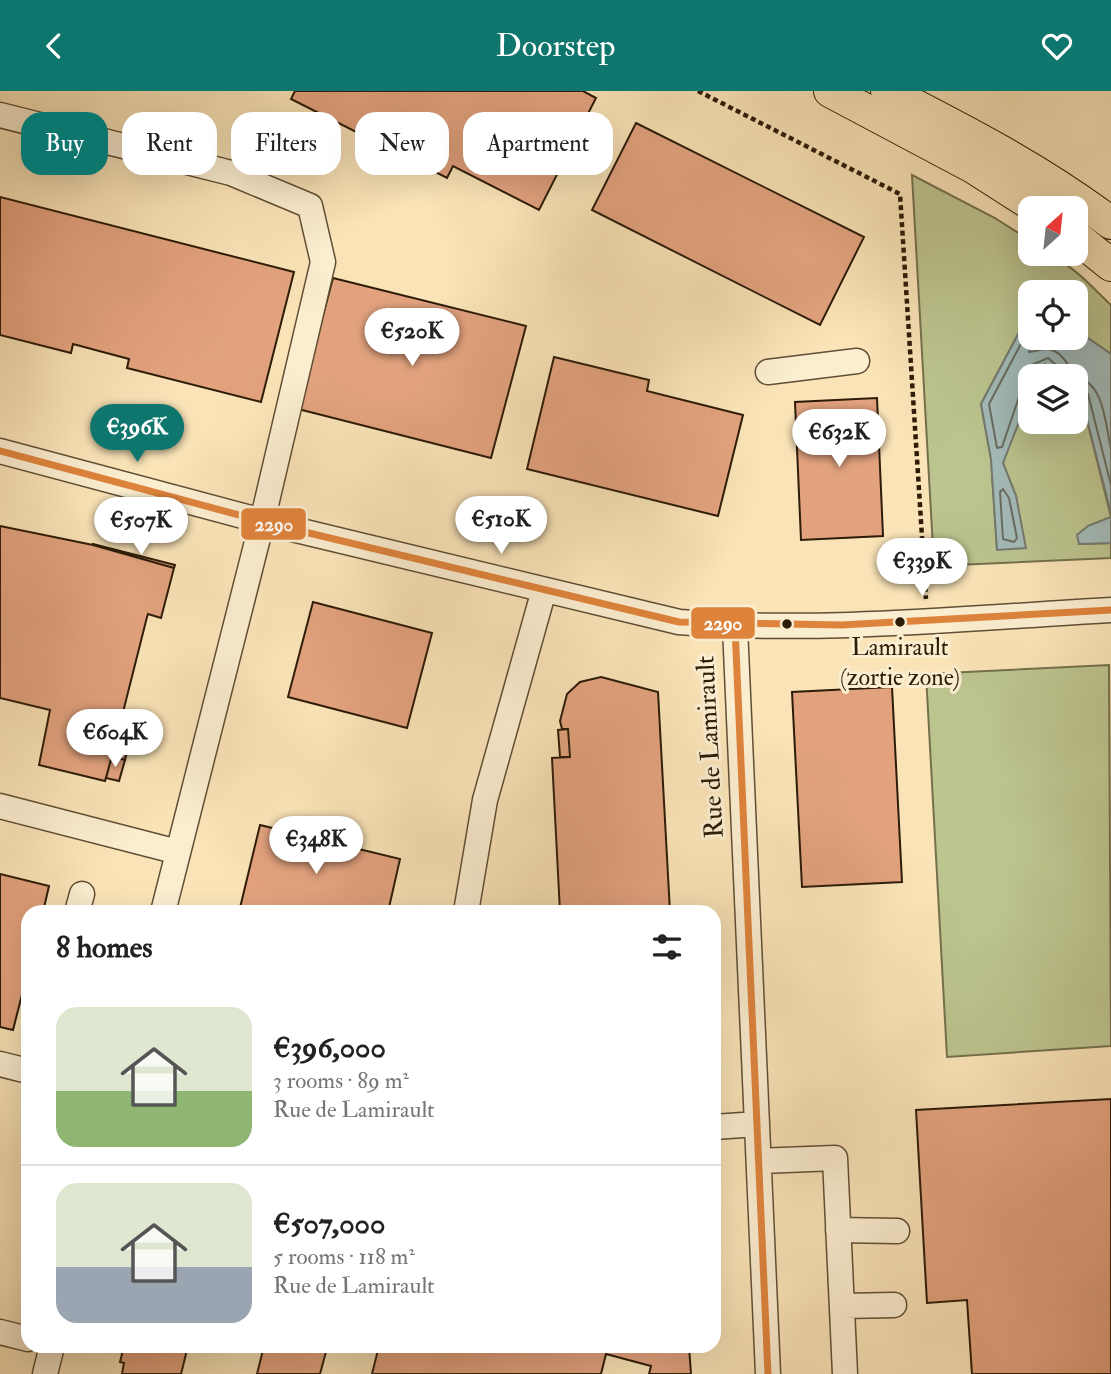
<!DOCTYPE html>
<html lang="en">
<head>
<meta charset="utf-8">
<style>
	:root { --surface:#fff; --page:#f6f6f6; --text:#222; --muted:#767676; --line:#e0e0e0; --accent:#0f766e }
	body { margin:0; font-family:"IM FELL Double Pica",serif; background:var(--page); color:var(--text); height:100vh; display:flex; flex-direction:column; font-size:26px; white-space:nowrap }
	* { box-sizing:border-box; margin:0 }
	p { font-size:23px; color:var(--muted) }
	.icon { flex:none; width:38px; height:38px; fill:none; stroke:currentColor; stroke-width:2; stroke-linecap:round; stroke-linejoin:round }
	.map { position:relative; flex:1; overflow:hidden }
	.drawer { position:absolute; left:21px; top:814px; width:700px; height:448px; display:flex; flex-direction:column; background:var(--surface); border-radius:21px; box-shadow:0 7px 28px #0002 }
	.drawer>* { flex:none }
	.guide { position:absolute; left:21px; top:21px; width:700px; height:63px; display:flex; gap:14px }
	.needle { width:46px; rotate:27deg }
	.controls { position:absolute; left:1018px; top:105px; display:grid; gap:14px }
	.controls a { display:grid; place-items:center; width:70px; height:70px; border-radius:14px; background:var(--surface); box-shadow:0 7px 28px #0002; font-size:35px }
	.price { position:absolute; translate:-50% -60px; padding:0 16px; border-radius:24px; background:#fff; color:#222; font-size:23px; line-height:46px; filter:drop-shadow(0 2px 4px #0008) }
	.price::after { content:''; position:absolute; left:50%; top:42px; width:21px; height:16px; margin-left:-10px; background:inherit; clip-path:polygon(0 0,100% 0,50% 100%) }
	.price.on { background:var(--accent); color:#fff }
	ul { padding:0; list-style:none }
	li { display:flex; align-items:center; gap:21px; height:175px; padding:0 35px }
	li+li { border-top:2px solid var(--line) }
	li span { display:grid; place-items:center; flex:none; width:196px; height:140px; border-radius:21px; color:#555 }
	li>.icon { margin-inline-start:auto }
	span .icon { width:84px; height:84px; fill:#fffc; stroke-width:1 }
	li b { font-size:30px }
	h2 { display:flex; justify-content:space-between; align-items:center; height:84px; padding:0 35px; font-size:30px }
	.chip { padding:0 24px; border-radius:21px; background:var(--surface); box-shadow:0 7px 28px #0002; font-size:24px; line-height:63px }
	.chip.on { background:var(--accent); color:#fff }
	header { display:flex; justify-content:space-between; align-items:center; height:91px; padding:0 35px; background:var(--accent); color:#fff; font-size:32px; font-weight:600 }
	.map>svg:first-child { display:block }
	.green { fill:#bcc48f; stroke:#74704c; stroke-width:2 }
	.water { fill:#a3bbb9; stroke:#747b72; stroke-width:2 }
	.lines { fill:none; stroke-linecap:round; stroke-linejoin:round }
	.shore { stroke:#686c60; stroke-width:2 }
	.building { fill:#e2a27e; stroke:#2d1c08; stroke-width:2 }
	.minor-casing { stroke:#604e34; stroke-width:27 }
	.major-casing { stroke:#2d1c08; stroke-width:34 }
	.path { stroke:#2d1c08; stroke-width:4.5; stroke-dasharray:5 3.5; stroke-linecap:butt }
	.minor { stroke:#fbedd0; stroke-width:24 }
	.major { stroke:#f9e3b7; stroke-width:32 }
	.bus-1-casing { stroke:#fbedd0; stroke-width:12 }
	.bus-1 { stroke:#de833c; stroke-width:7 }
	.bus-dot { fill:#2d1c08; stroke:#fbedd0; stroke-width:2.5 }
	.labels { text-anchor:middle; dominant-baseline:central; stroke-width:6; stroke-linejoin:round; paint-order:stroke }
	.bus-label { font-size:24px; fill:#2d1c08; stroke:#fbedd0 }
	.street-label { font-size:26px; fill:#2d1c08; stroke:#fbedd0 }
	.line-badge { stroke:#fbedd0; stroke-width:2.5 }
	.badge-label { font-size:19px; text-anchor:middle; font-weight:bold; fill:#fff }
</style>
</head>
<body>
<header><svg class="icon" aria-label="back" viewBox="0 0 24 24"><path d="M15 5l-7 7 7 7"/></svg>Doorstep<svg class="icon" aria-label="heart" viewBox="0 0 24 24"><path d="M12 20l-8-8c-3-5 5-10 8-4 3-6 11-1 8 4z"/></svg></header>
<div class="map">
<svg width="1111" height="1283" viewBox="0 0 1111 1283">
	<rect width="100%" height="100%" fill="#f9e3b7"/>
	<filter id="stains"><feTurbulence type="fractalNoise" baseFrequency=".00286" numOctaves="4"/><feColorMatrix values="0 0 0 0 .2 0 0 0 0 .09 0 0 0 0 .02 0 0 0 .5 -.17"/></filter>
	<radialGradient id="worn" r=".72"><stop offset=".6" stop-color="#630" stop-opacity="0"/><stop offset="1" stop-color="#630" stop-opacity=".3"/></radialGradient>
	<path class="green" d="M912,84L995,127L1031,150V163C1066,163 1086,191 1111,214V263L1076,239V201H1031V219L981,313L991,368L997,458L1025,457L1016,405L1003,372L1031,291V331H1076V301L1081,305L1111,426L1088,435L1079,453L1111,452V467L934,475Z
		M1109,574L1111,955L947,966L926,583Z"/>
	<path class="water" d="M1031,219V247H1076V239L1111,263V422L1081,305L1076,301V285H1059L1045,273L1031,285L1019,331L1003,372L1016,405L1026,457L997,459L991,368L981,313Z
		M1111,426V452L1079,453L1077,444L1088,435Z"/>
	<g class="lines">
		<path class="shore" d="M1031,234L989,313L997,357L1002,356L1021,300L1029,293L1026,283L1029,275L1048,267L1061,278L1063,285
			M1034,247L1029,261C1035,261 1039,258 1046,258C1059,258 1070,273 1072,285
			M1076,287C1104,289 1106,337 1111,358
			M1076,296L1083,297L1088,303L1111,394
			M1003,398L1009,407L1017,447L1014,451L1003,448L1000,401Z"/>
	</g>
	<path class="building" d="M295,0H583L596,7L539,119L453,75L447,87L291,8Z
		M636,32L864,146L820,234L592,119Z
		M0,106L294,181L261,311L127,277L129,268L73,253L71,262L0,244Z
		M333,187L526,235L491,367L298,318Z
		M554,266L649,289L647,300L743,324L718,425L527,378Z
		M877,307L883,445L801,449L795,311Z
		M0,435L93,454L174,477L161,527L148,523L147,526L119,637L132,640L125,669L112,665L105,690L39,674L50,619L0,607Z
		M93,453L175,474L174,477L93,454Z
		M313,511L432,542L407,637L288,606Z
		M601,586L658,601L670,821H560L552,667L570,666L568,638H562L560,630L567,603L580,591Z
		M892,596L902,791L802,796L792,601Z
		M568,638L570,666H560L558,639Z
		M112,665L125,669L119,690L106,687Z
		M260,734L400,768L388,821H239Z
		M0,783L49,795L43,821H28V880L13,939L0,936Z
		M1111,1008V1283H972L967,1209L927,1212L916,1019Z
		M124,1255H188L181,1283H122L124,1272L120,1271Z
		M264,1255H324L327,1257L320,1283H257Z
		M379,1255H689L691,1283H649L651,1275L606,1263L601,1283H372Z"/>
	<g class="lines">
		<defs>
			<path id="minor" d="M0,24L231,82L310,115L323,171L262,431L163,821
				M768,281L857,270
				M0,360L284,436L679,531C822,542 968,527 1111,519
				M735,536L768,1283
				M0,715L178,761
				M77,821L82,803
				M466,821L485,709L544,499
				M0,973L28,980
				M714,1036L757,1033
				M759,1070L835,1067L845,1283
				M838,1139L897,1140
				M842,1215L894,1214
				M0,1241L28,1248
				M45,1283L52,1255"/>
			<path id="major" d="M830,0L973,76L1037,117
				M887,0C965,40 1041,79 1111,132
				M1076,146L1111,174"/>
		</defs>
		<use href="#minor" class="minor-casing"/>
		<use href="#major" class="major-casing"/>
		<path class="path" d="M698,0L900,103L926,508"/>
		<use href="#minor" class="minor"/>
		<use href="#major" class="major"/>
		<defs>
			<path id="bus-1" d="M0,360L284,436L679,531L841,534L1111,519
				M735,536L768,1283"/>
		</defs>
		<use href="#bus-1" class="bus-1-casing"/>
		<use href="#bus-1" class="bus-1"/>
	</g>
	<g class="bus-dot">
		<circle cx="900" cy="531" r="6"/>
		<circle cx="787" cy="533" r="6"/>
	</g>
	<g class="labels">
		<g class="bus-label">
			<text x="900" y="556">Lamirault<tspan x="900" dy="30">(zortie zone)</tspan></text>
		</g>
		<g class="street-label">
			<text transform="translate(710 656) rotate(-93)">Rue de Lamirault</text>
		</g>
	</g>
	<g class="line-badge">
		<rect x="240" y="416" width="67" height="34" rx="7" fill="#de833c"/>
		<rect x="690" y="515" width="66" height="34" rx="7" fill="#de833c"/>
	</g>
	<g class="badge-label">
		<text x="274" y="440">2290</text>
		<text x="723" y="539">2290</text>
	</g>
	<rect width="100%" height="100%" filter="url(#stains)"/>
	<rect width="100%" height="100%" fill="url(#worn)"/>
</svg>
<div class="controls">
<a><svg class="needle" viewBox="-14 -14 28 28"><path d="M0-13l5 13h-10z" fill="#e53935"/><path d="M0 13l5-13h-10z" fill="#767676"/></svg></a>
<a><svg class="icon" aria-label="locate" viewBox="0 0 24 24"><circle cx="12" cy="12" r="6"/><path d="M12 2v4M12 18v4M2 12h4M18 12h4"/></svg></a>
<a><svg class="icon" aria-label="layers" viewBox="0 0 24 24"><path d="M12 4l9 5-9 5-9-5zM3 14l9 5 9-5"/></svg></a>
</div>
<b class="price" style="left:412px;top:277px">€520K</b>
<b class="price on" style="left:137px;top:373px">€396K</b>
<b class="price" style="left:839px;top:378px">€632K</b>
<b class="price" style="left:501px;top:465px">€510K</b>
<b class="price" style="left:141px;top:466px">€507K</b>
<b class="price" style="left:922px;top:507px">€339K</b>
<b class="price" style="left:115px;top:678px">€604K</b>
<b class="price" style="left:316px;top:785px">€348K</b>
<div class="guide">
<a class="chip on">Buy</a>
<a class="chip">Rent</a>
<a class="chip">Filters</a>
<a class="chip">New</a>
<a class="chip">Apartment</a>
</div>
<section class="drawer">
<h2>8 homes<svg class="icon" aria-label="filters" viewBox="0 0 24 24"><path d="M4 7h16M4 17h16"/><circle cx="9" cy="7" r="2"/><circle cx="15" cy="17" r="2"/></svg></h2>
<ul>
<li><span style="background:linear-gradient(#dfe7d0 60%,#8fb573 0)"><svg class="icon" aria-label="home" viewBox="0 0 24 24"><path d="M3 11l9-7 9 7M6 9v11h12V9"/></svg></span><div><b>€396,000</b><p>3 rooms · 89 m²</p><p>Rue de Lamirault</p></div></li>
<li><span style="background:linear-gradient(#dfe7d0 60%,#9aa5b1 0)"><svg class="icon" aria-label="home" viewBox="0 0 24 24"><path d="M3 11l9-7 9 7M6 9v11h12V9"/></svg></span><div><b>€507,000</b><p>5 rooms · 118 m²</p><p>Rue de Lamirault</p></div></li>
</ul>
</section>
</div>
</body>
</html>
